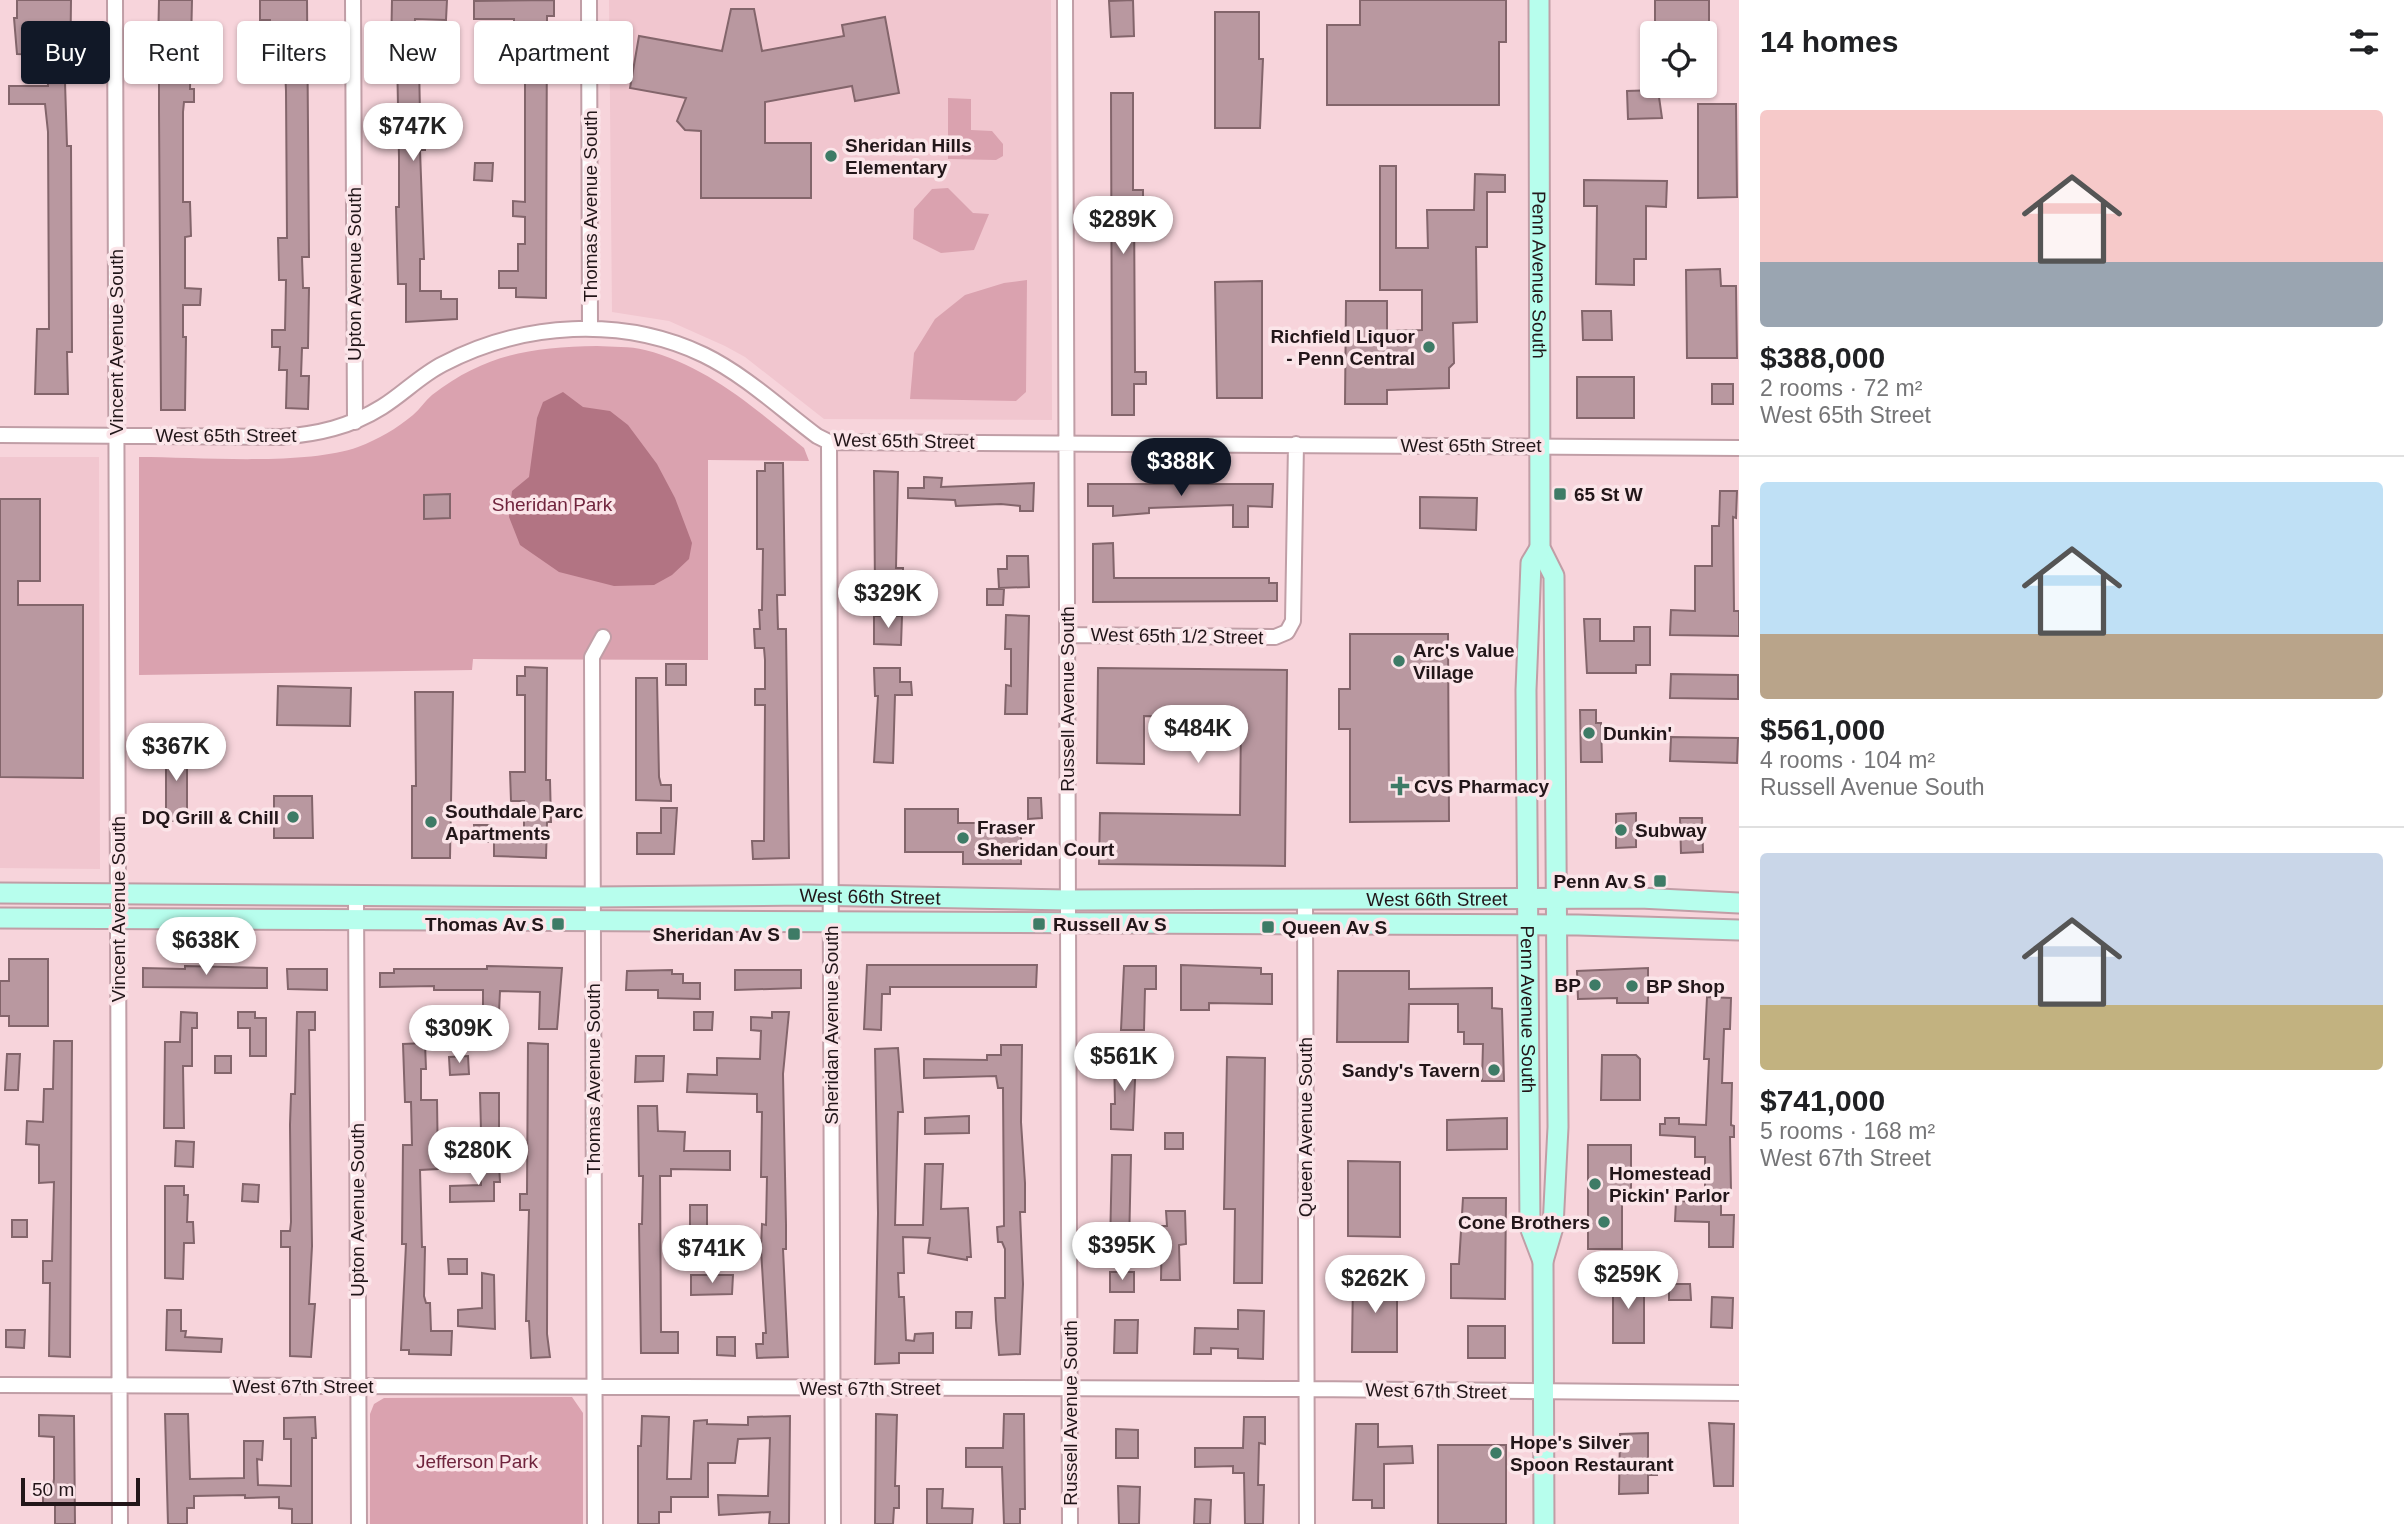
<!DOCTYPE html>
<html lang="en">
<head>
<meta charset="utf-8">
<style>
	:root { --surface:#fff; --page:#f6f6f6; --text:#202124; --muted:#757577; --line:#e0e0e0; --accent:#111827 }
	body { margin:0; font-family:Arial,sans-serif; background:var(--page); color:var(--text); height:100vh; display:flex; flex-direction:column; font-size:26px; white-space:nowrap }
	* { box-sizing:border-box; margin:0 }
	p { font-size:23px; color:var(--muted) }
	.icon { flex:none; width:38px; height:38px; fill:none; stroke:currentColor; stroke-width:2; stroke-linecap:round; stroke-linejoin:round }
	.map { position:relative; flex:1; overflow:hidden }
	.sheet { display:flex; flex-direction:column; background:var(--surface); width:665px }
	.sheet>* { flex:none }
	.hud { position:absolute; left:21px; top:21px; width:665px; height:63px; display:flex; gap:14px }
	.controls { position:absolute; left:1640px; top:21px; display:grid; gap:14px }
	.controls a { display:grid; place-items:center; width:77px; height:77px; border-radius:7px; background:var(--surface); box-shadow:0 2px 5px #0004; font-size:35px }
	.scale { position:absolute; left:21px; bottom:18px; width:119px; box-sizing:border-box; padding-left:7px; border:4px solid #221619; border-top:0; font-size:19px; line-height:24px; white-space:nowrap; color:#221619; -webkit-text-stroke:5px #fbe5e9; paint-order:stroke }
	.price { position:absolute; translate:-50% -60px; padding:0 16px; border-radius:24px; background:#fff; color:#222; font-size:23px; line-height:46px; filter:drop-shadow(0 2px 4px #0008) }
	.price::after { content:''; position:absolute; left:50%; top:42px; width:21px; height:16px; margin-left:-10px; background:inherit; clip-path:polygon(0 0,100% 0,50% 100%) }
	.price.selected { background:var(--accent); color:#fff }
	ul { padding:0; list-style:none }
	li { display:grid; align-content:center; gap:14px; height:371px; padding:0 21px }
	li+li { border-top:2px solid var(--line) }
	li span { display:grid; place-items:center; height:217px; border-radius:7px; color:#555 }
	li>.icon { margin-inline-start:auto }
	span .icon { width:126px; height:126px; fill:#fffc; stroke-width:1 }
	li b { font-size:30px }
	h2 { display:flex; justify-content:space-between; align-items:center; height:84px; padding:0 21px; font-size:30px }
	.pill { padding:0 24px; border-radius:7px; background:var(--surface); box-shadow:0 2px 5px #0004; font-size:24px; line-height:63px }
	.pill.selected { background:var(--accent); color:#fff }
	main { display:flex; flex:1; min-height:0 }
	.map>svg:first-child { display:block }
	.built { fill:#f1c6cf }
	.green { fill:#daa2af }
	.water { fill:#b27483 }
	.building { fill:#b998a0; stroke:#83656b; stroke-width:2 }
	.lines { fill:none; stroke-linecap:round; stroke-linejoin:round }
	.minor-casing { stroke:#c09ea6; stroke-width:18 }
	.secondary-casing { stroke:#c09ea6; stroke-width:23 }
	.minor { stroke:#fff; stroke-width:14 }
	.secondary { stroke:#b7feed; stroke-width:19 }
	.poi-dot { fill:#3e7b66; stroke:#fbe5e9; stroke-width:2.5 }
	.labels { text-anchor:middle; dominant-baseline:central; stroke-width:7; stroke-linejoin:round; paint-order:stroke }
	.poi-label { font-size:19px; font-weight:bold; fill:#221619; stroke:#fbe5e9; text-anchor:start }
	.street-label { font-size:19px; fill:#221619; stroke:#fbe5e9 }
	.park-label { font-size:19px; fill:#70243d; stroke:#fbe5e9 }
</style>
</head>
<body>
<main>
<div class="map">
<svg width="1739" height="1524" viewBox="0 0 1739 1524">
	<rect width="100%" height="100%" fill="#f7d4db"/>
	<path class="built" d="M609,0H1051L1052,420L824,419L745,357L725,346L669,321L612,312Z
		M0,457H99L100,869L0,868Z"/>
	<path class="green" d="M948,98L971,99V130L992,131L1003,144V156L996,160L948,159Z
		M948,188L973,213L989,214L974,250L941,253L913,239L914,209L932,189Z
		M1027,280L1026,392L1016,401L910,399L914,353L935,319L965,295L1004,283Z
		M597,346C612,347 630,346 645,350C708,366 754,408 804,448L809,461L708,460V660L473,659L472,670L139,675V457C198,457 305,466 358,447C379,439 396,429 413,415C420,409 425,401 432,395C485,354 532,347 597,346Z
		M572,1397L583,1413V1524H370V1414L374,1404L384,1398Z"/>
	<path class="water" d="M563,392L583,407L610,411L628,425L657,464L675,498L692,543L689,559L672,575L654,585L614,586L559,572L520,545L509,517L512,491L529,477L537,418L543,402Z"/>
	<path class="building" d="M17,0H71L70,82H65L67,146H71L72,352H67L68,394H35L37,329H49L48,132L45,104H9V86H48L47,55L17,54L14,18H17Z
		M159,0H192L190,89H194V102H184L183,112V202H190L191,236L185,237V288L201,289L200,305H183V337H186L185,410H161L159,112V74H165L166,48H158Z
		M260,0H307L309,257H302L303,288H309L308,348H302L301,376H309L308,409L286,408L287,370H279L280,347H272V330H285L286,280H279L278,238H287L286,91L285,68H279V30H270V20H260Z
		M392,0H447L446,20L415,19L413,64H419L420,114H424L425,150H420L424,259H420V291H441V299H457V319L406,322V284H398L396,207H399V158L397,54L391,53Z
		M554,0V16H547L546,298L516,297V288H499V271H518V244H525V217L513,216V201L525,202V24H514V19H474V1Z
		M1133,0L1134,36L1111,37L1109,1Z
		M1360,0H1506V42H1499V105H1327V25H1360Z
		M1655,0H1709V28H1655Z
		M731,9H754L762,51L844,36L842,25L885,17L899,93L855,101L852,86L765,102V143H811V198H701V131L685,130L677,121L686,98L630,88L639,36L722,51Z
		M1215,12H1259V59H1263L1260,128H1215Z
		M1658,90L1662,118L1628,119L1627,91Z
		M1111,93H1133V190H1143V204L1134,203L1135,372H1146V384H1134V415H1112Z
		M1698,104H1736L1737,197L1698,198Z
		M475,163H493L492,181L474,180Z
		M1380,166H1396V248H1428L1427,210H1474L1475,174L1505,175V192H1487V247H1476L1477,322L1453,323L1454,363L1449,368V388L1387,390V404H1345L1346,301H1387V331L1422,330V290H1380Z
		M1584,180L1667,181L1666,207L1646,206V259H1634V285L1596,284L1597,206H1584Z
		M1720,269L1721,286H1736L1737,358H1687L1686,270Z
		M1262,281V398H1217L1215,282Z
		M1582,311H1611L1612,340H1583Z
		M1577,377H1634V418H1577Z
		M1712,384H1733V404H1712Z
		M765,463H783L785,595H777L778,629H786L789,858L753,859L752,841H764L765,705H755V689H765V660L764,648H755L754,629H760L759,610H762L763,549H757V471H765Z
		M874,471L898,472L896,568H903V587L875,588Z
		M924,477L942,478L941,487L1034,483L1033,511H1020V506L1001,504L956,506L955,500L908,498V488H924Z
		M1088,484H1273L1272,507L1248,506V527H1233V505L1149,508V513L1113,516V506H1088Z
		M1720,491H1737L1736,518L1733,517L1734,611H1739V636L1670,635L1671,610L1695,611V566H1712V526H1719Z
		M450,494V518L424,519V495Z
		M1420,497L1477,498L1476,530L1420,528Z
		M0,499H40V581H18V605H83V778L0,777Z
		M1113,543L1114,578H1269V583H1277V601L1093,602V544Z
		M1007,556H1028L1029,587L999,588L998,569H1007Z
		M987,589H1004L1003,605H987Z
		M1006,615L1029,616L1027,714H1005L1006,685L1011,686V649H1005Z
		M874,616H902L901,645L874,644Z
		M1584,619H1600V641H1634V627H1650V665H1636V673H1587Z
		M1350,634H1448L1449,821L1350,822V729H1339V689H1350Z
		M666,664H686V685H666Z
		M525,667L547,668L546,780H550L551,822H547L546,858L494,856V836L524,837V801H511L510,772H525V695H517V676H525Z
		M874,668H900V682H911L912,695H895L893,763L874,762L878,696H875Z
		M1098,668L1287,670L1285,866L1099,864L1100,813L1240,815L1241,717L1144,716V764L1097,763Z
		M1671,674L1738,675V699L1670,698Z
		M636,678H657L659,777L661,785H671V801L636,800Z
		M278,686L351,688L350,726L277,725Z
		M415,692H453L450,858H412V786H416Z
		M1580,710H1596V723H1601L1602,762H1581Z
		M1671,737L1738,738L1737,763L1670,761Z
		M166,744H187V821H166Z
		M274,796H312L313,838H274Z
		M1028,798H1041L1042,818L1028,819Z
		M661,808H677L674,854H637V833H661Z
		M905,809H958V823H1021V864H963V852H905Z
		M1636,813V847L1616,848V814Z
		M1680,818H1702L1703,852L1681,853Z
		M474,825H490V842H475Z
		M9,959H48V1026H9V1016H0V981H9Z
		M867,965H1037L1036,987H890V994H882L881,1030L864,1029Z
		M1181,965L1261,968V974H1272V1004L1209,1003V1010H1181Z
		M185,966L267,968V988L143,987V968L185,969Z
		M487,966L562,968L557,1029H539L540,992L500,991L499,1012H483V990H434V986L380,987V973H394V969H487Z
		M1124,966H1156V989H1145L1144,1030H1121Z
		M1648,968V1003H1617V998L1578,999L1577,971Z
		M287,969H327V990L288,989Z
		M672,970V974H683V983H700V999L658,998V990H626L627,971Z
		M735,970H801V988L735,990Z
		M1338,971H1409V989L1492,988V1008L1502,1009L1504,1081H1482L1483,1044H1464V1032H1458V1004H1409L1408,1042H1337Z
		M1707,997L1731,998L1730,1029H1724L1722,1083H1732L1731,1125L1734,1126V1137H1730L1731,1191H1721V1215H1734L1733,1247H1709V1222L1675,1221L1676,1201L1705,1202V1157H1695V1137L1660,1135V1124H1665V1118H1679V1124L1706,1125L1709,1059H1704Z
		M181,1012L197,1013V1028H192V1066H183L184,1128H164L165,1042H180Z
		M238,1012H255V1018H266V1056H250V1028H238Z
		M297,1012H315V1030H309L312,1246L309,1304H315L311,1357L290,1356V1247H281V1231H290L291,1222L290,1125L291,1094H295Z
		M694,1012H713L712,1030H694Z
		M772,1012H789L783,1074L786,1225V1249H783L788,1357L757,1358L756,1344H763V1333H766L761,1249L762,1224L766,1225L767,1177H761L762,1112H757V1094L687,1092L688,1074L717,1075V1058L760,1059L761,1031L751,1030V1017L772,1018Z
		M54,1041H72L70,1357L49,1356L50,1283H43V1261H52L54,1182L39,1183V1145L26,1144L27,1121L43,1122L44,1089H53Z
		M425,1043L426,1069H421V1100H437L438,1169L420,1170L422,1247H425L424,1296L426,1303H430L431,1331H452L451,1355L409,1354V1350H401L406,1244H402L403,1145H412L411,1102H405L403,1044Z
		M528,1043L548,1044L547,1334L550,1357L531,1358L529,1321H526L529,1210H520V1194H527Z
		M1001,1045H1022L1021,1122L1025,1183V1212H1020L1023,1284L1020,1354L999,1355L996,1320L995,1298H1005V1249L1002,1242H998L997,1227L1004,1226L1003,1088H998L996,1076L924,1078V1059L987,1060V1055H1001Z
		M898,1048L903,1112H898L895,1225H923L925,1164H943L941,1209L968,1208L971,1257H967V1260L928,1253L930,1238L903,1237L904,1273H898L899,1297H904L906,1340L914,1341L915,1334L933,1333V1353H899V1363L875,1364L878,1213L875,1049Z
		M7,1054H20L18,1090H5Z
		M1114,1055H1136L1133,1130L1111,1129V1104H1115Z
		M1602,1055H1636L1640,1059V1100H1601Z
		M215,1056H231V1073H215Z
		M468,1056L469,1074L450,1075L449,1057Z
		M636,1056H664L663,1081L635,1082Z
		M1227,1057L1265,1058L1262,1283H1234L1235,1209H1224Z
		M480,1093H499V1130L481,1131Z
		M638,1106H657L658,1131L685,1132L684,1151H730V1170L671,1169V1176H660L661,1332H678V1353H641L639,1224H642L643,1176H639Z
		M969,1116V1133L925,1134V1118Z
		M1507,1118V1149L1447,1150V1120Z
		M1165,1133H1183V1149H1165Z
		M176,1141L194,1142L193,1167L175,1166Z
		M1588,1145H1631V1203H1622V1249H1588Z
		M1112,1155H1131L1129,1247H1110Z
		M1348,1161L1400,1162V1237L1348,1236Z
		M499,1165L500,1182H494V1201L450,1202V1186L481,1185V1166Z
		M243,1184L259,1185L258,1202L242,1201Z
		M165,1186H184V1195H188L187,1222H193L194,1243H184L183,1279L165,1278Z
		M1463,1198H1506L1505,1299L1451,1298V1264H1459Z
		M690,1205H707V1240H690Z
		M1166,1211H1185L1186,1244L1179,1245L1180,1280H1161L1162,1226H1167Z
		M12,1220H27V1237H12Z
		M448,1259H467V1274H449Z
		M1110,1272H1134V1292H1110Z
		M482,1273L494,1275L495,1329L458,1326V1310L482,1308Z
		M691,1275H733L732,1294L691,1295Z
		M1353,1277L1397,1278V1352H1352Z
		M1613,1279H1644V1343H1613Z
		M1669,1284H1690L1691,1300H1669Z
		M1712,1297L1733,1298L1732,1328L1711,1327Z
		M167,1310H181V1331H186L185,1337L222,1339L221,1352L166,1350Z
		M1238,1310L1264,1311L1263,1359L1238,1358V1349L1211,1348V1354H1194L1195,1328L1238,1329Z
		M956,1312H972L971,1328H956Z
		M1115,1320H1138L1137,1353H1114Z
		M1468,1326H1505V1358H1468Z
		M6,1330H25L24,1348L6,1347Z
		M717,1337H735V1356L717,1355Z
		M165,1414H188L190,1479L244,1478V1441H263L262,1460L257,1459L258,1485L291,1486V1439H284V1418L315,1417L316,1438H312V1524H292V1509L279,1508V1497L245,1498V1495L194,1496V1508H187V1524H168Z
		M876,1414L897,1415L895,1486H899V1508H894L893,1524H875Z
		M1004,1414H1024L1025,1509H1020V1524H1004L1002,1467H966V1448H1003Z
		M39,1415L74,1416L75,1524H55V1503H43V1486H53L54,1479V1437L39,1436Z
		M642,1416L669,1417L667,1479H691L694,1421L707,1420V1424L748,1425V1417L790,1416L789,1524H769L770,1512L719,1515L718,1495L768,1496L770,1438L738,1439L735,1463H708V1497H671V1512H659V1524H638V1446H641Z
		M1244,1417H1265V1444L1259,1443L1258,1485H1264L1263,1524H1245L1244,1473H1233V1466L1195,1467V1448H1243Z
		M1709,1423L1734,1424L1733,1486H1714Z
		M1356,1424H1378V1447L1412,1446L1413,1463L1384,1464V1508H1372V1500H1353Z
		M1116,1429L1138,1430V1458H1116Z
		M1648,1433V1460H1656L1657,1475H1648V1493L1619,1494L1620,1434Z
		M1438,1445H1506V1524H1438Z
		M1118,1486L1140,1487L1139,1524H1119Z
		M927,1489H943L942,1508L973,1509L972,1524H927Z
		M1195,1499L1211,1500L1210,1524H1194Z"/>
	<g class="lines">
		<defs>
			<path id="minor" d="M115,0L120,1524
				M353,0L355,422
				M589,0L590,328
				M1065,0L1070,1524
				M0,435L281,437C318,434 350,427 382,407C403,394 421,375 443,364C523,322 622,316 704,355C745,375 781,409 817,436L829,442L1739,448
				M829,442L833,1524
				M1067,635L1275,637L1287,632L1293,621L1296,444
				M356,896L359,1524
				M1305,897L1307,1524
				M0,1385L1306,1389L1739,1393
				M595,1524L592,657L603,637"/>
			<g id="secondary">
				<path id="s1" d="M1539,0L1540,548L1554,576L1558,1127L1553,1227L1543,1261L1544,1524"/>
				<path id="s2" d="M1540,548L1531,563L1526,690L1530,1227L1543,1261"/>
				<path id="s3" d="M0,893L593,897L806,895L1067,900L1640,898L1739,903"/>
				<path d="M0,918L1578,925L1739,930"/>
			</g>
		</defs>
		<use href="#minor" class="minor-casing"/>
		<use href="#secondary" class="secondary-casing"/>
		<use href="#minor" class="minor"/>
		<use href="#secondary" class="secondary"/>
	</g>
	<g class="poi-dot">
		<circle cx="831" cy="156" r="7"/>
		<circle cx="1429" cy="347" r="7"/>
		<rect x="1553" y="487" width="14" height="14" rx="3.5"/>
		<circle cx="1399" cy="661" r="7"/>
		<circle cx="1589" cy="733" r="7"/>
		<path d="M1396.5 775.5h7v7h7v7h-7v7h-7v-7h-7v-7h7z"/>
		<circle cx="293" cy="817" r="7"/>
		<circle cx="431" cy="822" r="7"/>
		<circle cx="1621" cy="830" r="7"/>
		<circle cx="963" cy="838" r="7"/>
		<rect x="1653" y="874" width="14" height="14" rx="3.5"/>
		<rect x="551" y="917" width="14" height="14" rx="3.5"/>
		<rect x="1032" y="917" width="14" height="14" rx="3.5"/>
		<rect x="1261" y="920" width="14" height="14" rx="3.5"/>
		<rect x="787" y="927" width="14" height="14" rx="3.5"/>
		<circle cx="1595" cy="985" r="7"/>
		<circle cx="1632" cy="986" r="7"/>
		<circle cx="1494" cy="1070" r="7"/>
		<circle cx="1595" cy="1184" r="7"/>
		<circle cx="1604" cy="1222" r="7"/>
		<circle cx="1496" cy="1453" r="7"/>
	</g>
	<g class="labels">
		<g class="poi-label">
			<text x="845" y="145">Sheridan Hills<tspan x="845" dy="22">Elementary</tspan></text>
			<text x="1415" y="336" text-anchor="end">Richfield Liquor<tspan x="1415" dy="22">- Penn Central</tspan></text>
			<text x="1574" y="494">65 St W</text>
			<text x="1413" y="650">Arc's Value<tspan x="1413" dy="22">Village</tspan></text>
			<text x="1603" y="733">Dunkin'</text>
			<text x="1414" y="786">CVS Pharmacy</text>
			<text x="445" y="811">Southdale Parc<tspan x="445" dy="22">Apartments</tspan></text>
			<text x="279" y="817" text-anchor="end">DQ Grill &amp; Chill</text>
			<text x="977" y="827">Fraser<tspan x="977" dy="22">Sheridan Court</tspan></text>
			<text x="1635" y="830">Subway</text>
			<text x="1646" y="881" text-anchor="end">Penn Av S</text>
			<text x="544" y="924" text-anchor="end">Thomas Av S</text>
			<text x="1053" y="924">Russell Av S</text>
			<text x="1282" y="927">Queen Av S</text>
			<text x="780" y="934" text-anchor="end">Sheridan Av S</text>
			<text x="1581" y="985" text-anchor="end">BP</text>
			<text x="1646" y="986">BP Shop</text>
			<text x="1480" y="1070" text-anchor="end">Sandy's Tavern</text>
			<text x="1609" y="1173">Homestead<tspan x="1609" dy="22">Pickin' Parlor</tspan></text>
			<text x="1590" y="1222" text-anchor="end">Cone Brothers</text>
			<text x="1510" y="1442">Hope's Silver<tspan x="1510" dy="22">Spoon Restaurant</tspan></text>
		</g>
		<g class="street-label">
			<text transform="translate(590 206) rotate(-90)">Thomas Avenue South</text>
			<text transform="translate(354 274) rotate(-90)">Upton Avenue South</text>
			<text stroke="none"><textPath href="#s1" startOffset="275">Penn Avenue South</textPath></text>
			<text transform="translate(116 342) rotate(-90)">Vincent Avenue South</text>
			<text x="226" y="435">West 65th Street</text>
			<text transform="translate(904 441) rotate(1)">West 65th Street</text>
			<text x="1471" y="445">West 65th Street</text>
			<text transform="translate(1177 636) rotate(1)">West 65th 1/2 Street</text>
			<text transform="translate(1067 699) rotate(-90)">Russell Avenue South</text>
			<text stroke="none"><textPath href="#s3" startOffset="870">West 66th Street</textPath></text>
			<text stroke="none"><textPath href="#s3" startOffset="1437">West 66th Street</textPath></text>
			<text transform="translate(118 909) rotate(-90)">Vincent Avenue South</text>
			<text stroke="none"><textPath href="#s2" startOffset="464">Penn Avenue South</textPath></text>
			<text transform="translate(831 1025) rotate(-90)">Sheridan Avenue South</text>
			<text transform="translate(593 1079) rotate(-90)">Thomas Avenue South</text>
			<text transform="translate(1305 1127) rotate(-90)">Queen Avenue South</text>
			<text transform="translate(357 1210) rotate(-90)">Upton Avenue South</text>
			<text x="303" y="1386">West 67th Street</text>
			<text x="870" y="1388">West 67th Street</text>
			<text transform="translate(1436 1391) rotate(1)">West 67th Street</text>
			<text transform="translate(1070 1413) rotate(-90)">Russell Avenue South</text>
		</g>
		<g class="park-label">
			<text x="552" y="504">Sheridan Park</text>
			<text x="477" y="1461">Jefferson Park</text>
		</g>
	</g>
</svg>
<div class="controls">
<a><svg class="icon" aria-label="locate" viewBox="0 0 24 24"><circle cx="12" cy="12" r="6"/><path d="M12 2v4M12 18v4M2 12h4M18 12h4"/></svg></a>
</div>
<div class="scale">50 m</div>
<b class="price" style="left:413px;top:163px">$747K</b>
<b class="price" style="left:1123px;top:256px">$289K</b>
<b class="price selected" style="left:1181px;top:498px">$388K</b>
<b class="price" style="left:888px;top:630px">$329K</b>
<b class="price" style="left:1198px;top:765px">$484K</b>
<b class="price" style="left:176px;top:783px">$367K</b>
<b class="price" style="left:206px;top:977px">$638K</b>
<b class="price" style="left:459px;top:1065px">$309K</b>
<b class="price" style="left:1124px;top:1093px">$561K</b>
<b class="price" style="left:478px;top:1187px">$280K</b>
<b class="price" style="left:1122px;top:1282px">$395K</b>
<b class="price" style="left:712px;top:1285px">$741K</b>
<b class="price" style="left:1628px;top:1311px">$259K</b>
<b class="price" style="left:1375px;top:1315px">$262K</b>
<div class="hud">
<a class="pill selected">Buy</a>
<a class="pill">Rent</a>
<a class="pill">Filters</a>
<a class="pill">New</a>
<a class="pill">Apartment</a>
</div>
</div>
<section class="sheet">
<h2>14 homes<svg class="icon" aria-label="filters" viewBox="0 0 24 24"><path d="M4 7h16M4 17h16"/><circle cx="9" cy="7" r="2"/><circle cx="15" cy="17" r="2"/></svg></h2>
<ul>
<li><span style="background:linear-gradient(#f6c9c9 70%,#9aa5b1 0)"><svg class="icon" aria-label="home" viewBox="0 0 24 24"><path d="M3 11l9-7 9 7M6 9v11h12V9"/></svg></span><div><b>$388,000</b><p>2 rooms · 72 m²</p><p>West 65th Street</p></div></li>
<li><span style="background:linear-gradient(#bfe0f5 70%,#b9a48a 0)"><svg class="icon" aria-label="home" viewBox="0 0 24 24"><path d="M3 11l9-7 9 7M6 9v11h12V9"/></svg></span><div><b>$561,000</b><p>4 rooms · 104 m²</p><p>Russell Avenue South</p></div></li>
<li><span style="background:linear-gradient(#c9d6e8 70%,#c2b280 0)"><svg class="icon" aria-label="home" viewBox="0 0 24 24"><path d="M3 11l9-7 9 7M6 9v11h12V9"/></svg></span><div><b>$741,000</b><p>5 rooms · 168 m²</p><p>West 67th Street</p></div></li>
</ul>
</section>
</main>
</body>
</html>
